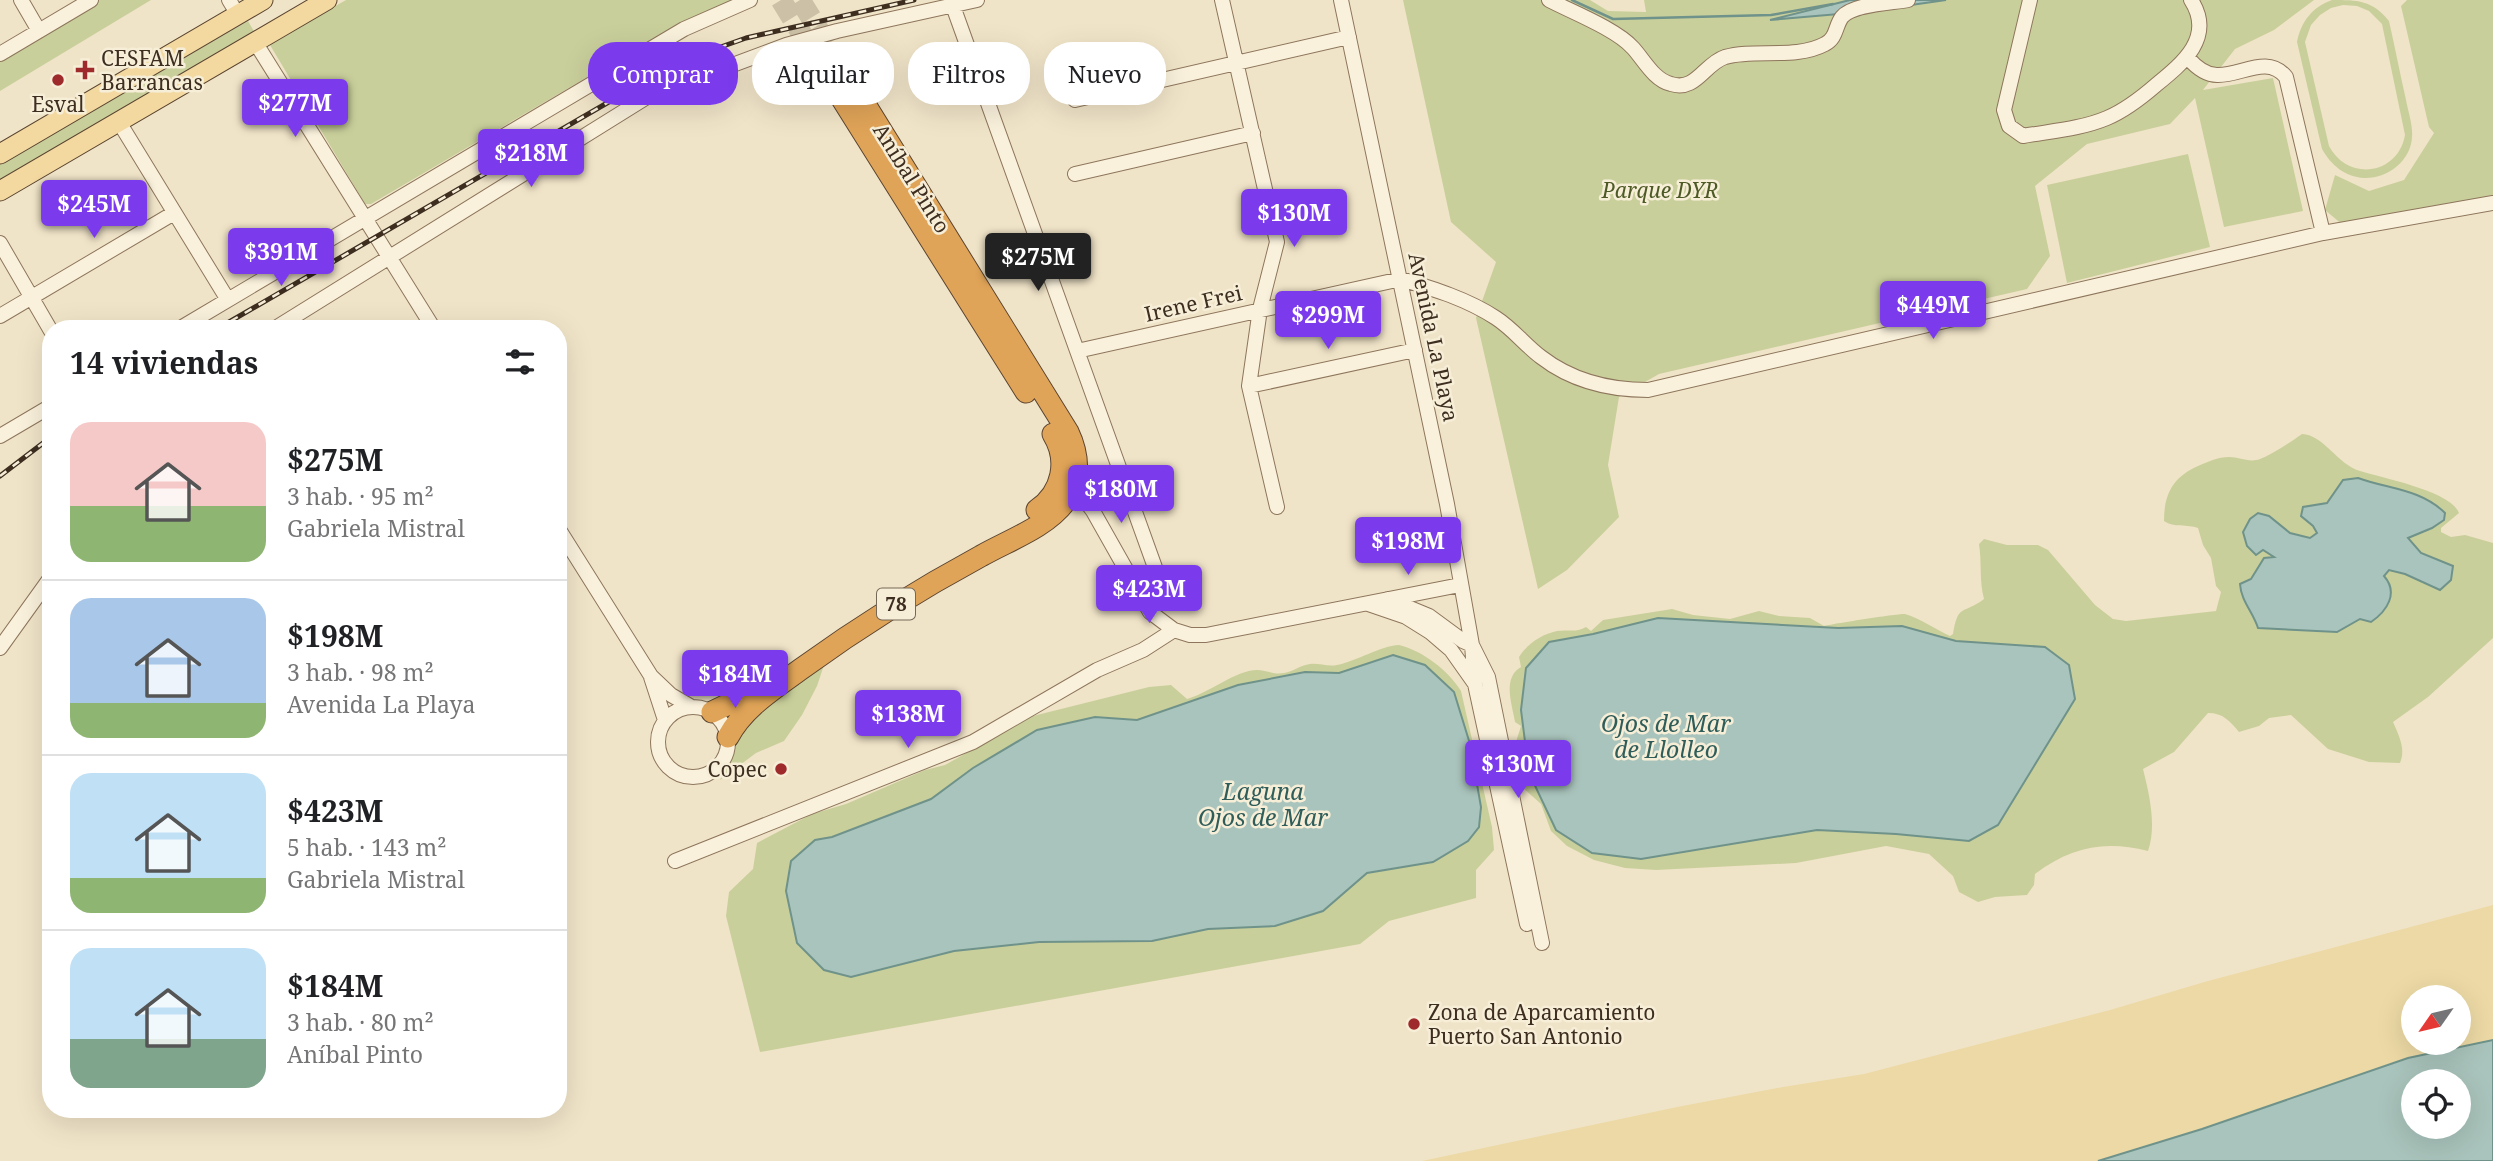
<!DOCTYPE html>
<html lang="es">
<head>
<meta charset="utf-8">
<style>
	:root { --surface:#fff; --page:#f6f6f6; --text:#202124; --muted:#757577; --line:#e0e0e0; --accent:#7c3aed }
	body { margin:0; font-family:"Noto Serif",serif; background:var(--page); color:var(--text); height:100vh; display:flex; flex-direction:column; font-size:26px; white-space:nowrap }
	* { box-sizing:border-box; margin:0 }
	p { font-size:23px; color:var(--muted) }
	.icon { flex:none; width:38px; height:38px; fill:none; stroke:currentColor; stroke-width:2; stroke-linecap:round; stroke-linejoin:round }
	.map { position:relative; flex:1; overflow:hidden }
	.details { position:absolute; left:42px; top:320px; width:525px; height:798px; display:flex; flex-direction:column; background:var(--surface); border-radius:28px; box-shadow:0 7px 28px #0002 }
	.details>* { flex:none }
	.hud { position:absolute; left:588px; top:42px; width:665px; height:63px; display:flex; gap:14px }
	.needle { width:46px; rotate:236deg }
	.fabs { position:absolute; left:2401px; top:985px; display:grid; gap:14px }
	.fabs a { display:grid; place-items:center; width:70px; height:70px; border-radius:50%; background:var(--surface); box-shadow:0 7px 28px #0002; font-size:35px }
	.price { position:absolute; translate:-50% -60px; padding:0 16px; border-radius:7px; background:var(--accent); color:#fff; font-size:23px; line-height:46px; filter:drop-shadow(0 2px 4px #0008) }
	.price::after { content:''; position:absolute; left:50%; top:42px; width:21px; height:16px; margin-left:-10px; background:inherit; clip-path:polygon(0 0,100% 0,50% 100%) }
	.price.selected { background:#222; color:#fff }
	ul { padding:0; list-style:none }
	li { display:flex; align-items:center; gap:21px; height:175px; padding:0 28px }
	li+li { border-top:2px solid var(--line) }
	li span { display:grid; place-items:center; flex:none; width:196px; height:140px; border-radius:21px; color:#555 }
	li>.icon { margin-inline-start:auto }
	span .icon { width:84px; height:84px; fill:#fffc; stroke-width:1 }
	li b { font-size:30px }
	h2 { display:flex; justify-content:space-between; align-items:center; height:84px; padding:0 28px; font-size:30px }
	.tag { padding:0 24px; border-radius:28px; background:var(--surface); box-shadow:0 7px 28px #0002; font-size:24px; line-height:63px }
	.tag.selected { background:var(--accent); color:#fff }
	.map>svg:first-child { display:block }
	.green { fill:#c9cf9b; fill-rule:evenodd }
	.sand { fill:#ecd9a5; fill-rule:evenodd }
	.water { fill:#a9c4bc; stroke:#6f938a; stroke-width:2; fill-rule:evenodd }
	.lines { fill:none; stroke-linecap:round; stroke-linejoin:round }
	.stream { stroke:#6f938a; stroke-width:2.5 }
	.highway-tunnel { stroke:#ccc0a6; stroke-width:21; stroke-dasharray:21 10; stroke-linecap:butt }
	.minor-casing { stroke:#8d765c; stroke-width:16 }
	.major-casing { stroke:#5b4430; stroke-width:21 }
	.highway-casing { stroke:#5b4430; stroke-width:23 }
	.minor { stroke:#faf1dc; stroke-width:14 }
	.major { stroke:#f3d9a0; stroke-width:19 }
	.highway { stroke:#e0a458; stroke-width:21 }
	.rail-casing { stroke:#3d2e20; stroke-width:5 }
	.rail { stroke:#f7eed8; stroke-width:2.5; stroke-dasharray:8; stroke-linecap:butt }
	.poi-dot { fill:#9e2a2b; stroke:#f7eed8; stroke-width:2.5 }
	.labels { text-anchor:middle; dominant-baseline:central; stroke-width:5; stroke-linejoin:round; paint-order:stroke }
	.shield { fill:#f7eed8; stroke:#756857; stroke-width:2 }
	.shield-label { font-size:19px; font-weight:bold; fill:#3d2e20 }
	.poi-label { font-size:21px; fill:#3d2e20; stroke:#f7eed8; text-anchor:start }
	.street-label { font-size:21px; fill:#3d2e20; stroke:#f7eed8 }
	.park-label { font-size:21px; font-style:italic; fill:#4d5a26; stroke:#f7eed8 }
	.water-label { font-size:23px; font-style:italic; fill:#2f5d5a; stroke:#f7eed8 }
</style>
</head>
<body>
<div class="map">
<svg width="2493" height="1161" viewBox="0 0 2493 1161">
	<rect width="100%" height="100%" fill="#f0e4c8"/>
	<path class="green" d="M99,0H151L0,91V59Z
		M346,0H734L642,45L371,204H365L270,45L272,42Z
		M1403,0H1590L1608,11L1646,12L1644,0H2314L2274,30L2235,49L2203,90L2273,78L2303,211L2224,227L2195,98L2170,124L2087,144L2035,186L2050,256L2027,289L1659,374L1619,397L1608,465L1619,517L1567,570L1538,589L1476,318L1496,262L1451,222Z
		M2332,0C2358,0 2372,0 2389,21C2395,47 2400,74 2406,100C2408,111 2413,125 2412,137C2411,161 2387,179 2364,178C2345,177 2331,165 2322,149L2297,42C2301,22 2312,7 2332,0ZM2343,5L2357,6L2369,11L2382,24L2405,135C2398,175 2348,182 2329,146L2305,42L2311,25L2320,15L2331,8Z
		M2407,0H2493V195L2344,226L2325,210L2335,175L2369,191L2404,180L2434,133L2429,127L2401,6Z
		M248,21L255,33L0,180V164Z
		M2188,154L2210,247L2067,283L2047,185Z
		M2302,434C2324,435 2337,464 2360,471C2382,478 2451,491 2459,513L2441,528V532L2451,537L2465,535L2493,543V638L2428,697L2393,722C2399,736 2406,749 2400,763L2369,762L2328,749L2291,715L2269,718L2259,726L2239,732C2230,721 2223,713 2208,713L2174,752L2143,769C2149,793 2157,826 2148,851C2104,840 2071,847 2035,874L2034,885L2027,895L1995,897L1978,902L1959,892L1953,876L1929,854L1886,846L1796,863L1656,870L1625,868L1594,860L1567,846L1551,831L1541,804L1522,787L1516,778L1519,763L1515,745L1521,726L1515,722C1512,704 1502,678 1521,667L1519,657C1527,644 1542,634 1557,631C1568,629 1576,633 1586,627L1591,631L1603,620L1672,609L1693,615L1730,619L1759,611L1779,616L1810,618L1824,626C1831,624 1901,613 1905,614C1921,619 1935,629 1950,636L1953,634C1958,603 1963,615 1984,599C1979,580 1982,563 1979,544L1984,539L2007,545H2038L2048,550L2095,605L2113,619L2126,621L2216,611L2221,592L2216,586L2211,558L2203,545L2198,528C2187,524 2174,528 2164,521C2164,494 2173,477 2198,466C2207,462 2218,457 2229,457C2240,457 2249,463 2260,459C2269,456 2294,440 2302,434Z
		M1399,645C1423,651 1448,670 1461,691L1492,827L1494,850L1476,870V898L1389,921L1360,944L760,1052L726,916L729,892L753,869L757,843L812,814L846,804L925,770L945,765L1033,716L1149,687L1171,685L1187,699C1207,694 1236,670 1257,670C1266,670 1274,675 1284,673C1293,672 1300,665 1310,664C1319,663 1328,667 1337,665C1357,661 1380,646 1399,645Z
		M825,662L817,686L802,715L784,741L756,753L720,780L729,761L733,740L751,715Z"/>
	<path class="sand" d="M2493,905V1040L2408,1058L2202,1129L2098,1161H1422L1677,1107L1783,1087L1864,1074L2110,1010L2208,981ZM2413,998H2459V1043H2413Z"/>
	<path class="water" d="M1850,0H1946L1862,12L1770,20Z
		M2358,478C2388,489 2421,489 2445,513L2444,520L2432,528L2408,538L2421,553L2453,566L2451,580L2440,590L2405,574L2389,570L2384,576C2399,593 2387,611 2371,622L2360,619L2337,632L2258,628C2253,612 2241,601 2240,584L2251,579L2264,558L2274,557L2263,550L2256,555L2247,546L2243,532L2250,519L2258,513L2269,516L2290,533L2310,538L2317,533L2313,526L2301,516L2303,507L2327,503L2343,480Z
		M1658,618L1838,628L1902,626L1956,641L2045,647L2069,665L2075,699L1998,825L1969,841L1896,834L1817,830L1641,859L1592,853L1556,830L1529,773L1521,710L1526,668L1549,642L1593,634Z
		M1393,655L1425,665L1454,692L1470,744L1481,807L1479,827L1468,841L1433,862L1367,873L1323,911L1275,926L1208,929L1152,941L1039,942L954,951L851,977L824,970L797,943L786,891L791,861L815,840L832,837L931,799L973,768L1037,730L1095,717L1137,720L1238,685L1305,672L1339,673Z
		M2493,1040V1161H2098L2202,1129L2408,1058ZM2413,1082H2459V1127H2413Z"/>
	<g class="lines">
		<path class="stream" d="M1572,0L1613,19L1771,15L1833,4"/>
		<path class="highway-tunnel" d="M781,0L837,91
			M800,0L850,80"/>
		<defs>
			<path id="minor" d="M21,0L39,31
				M229,0L238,15
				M1222,0L1277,242L1260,309L1249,386L1277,507
				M1341,0L1447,504L1472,645L1475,684
				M1549,0C1572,12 1616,29 1633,48C1644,60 1654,80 1671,84C1696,92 1704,64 1725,57C1755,48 1795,60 1825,44C1837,38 1835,26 1842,17C1852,4 1892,3 1908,0
				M2030,0L2004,110L2009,126L2023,136C2051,131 2081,129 2107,118C2126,110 2141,98 2156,85C2183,63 2215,37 2191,0
				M953,6L1157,573L1137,586
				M255,42L434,329
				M0,54L91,0
				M2188,58C2195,66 2206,75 2217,75C2241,76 2267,54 2286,77L2323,233
				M1075,100L1349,37
				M119,122L228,300
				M1075,174L1253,133
				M0,243L51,331
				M0,316L174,213
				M179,329L684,29L750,0
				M274,329L647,97L786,45L837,31L977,0
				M1077,351L1401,279C1434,289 1467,299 1496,318C1513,329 1525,345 1541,357C1572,381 1609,390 1648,390L2323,233L2493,203
				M1249,386L1415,350
				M0,436L51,406
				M1074,486L1093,511L1150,612L1174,630L1190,635H1206L1460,585
				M558,528L651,676L671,695L690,706
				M1388,599L1429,616L1463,641L1472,645L1488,677L1542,943
				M1368,604L1406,617L1430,632L1451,650L1475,684L1527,924
				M0,648L51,577
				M651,677L665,720
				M658 742a35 35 0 1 1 70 0a35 35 0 1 1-70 0Z
				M675,861L973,742L1097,670L1143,650L1174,630"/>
			<path id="major" d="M0,154L263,0
				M0,191L327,0"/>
			<path id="highway" d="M837,91L1026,392
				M1037,510C1063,492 1069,460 1053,434
				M712,712L737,700L759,686
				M728,737C744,707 774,689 801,669C859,627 918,590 981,556C1009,540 1045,528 1065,502C1081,481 1079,455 1068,432L850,80"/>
		</defs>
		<use href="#minor" class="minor-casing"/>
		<use href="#major" class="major-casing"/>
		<use href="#highway" class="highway-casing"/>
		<use href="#minor" class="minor"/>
		<use href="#major" class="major"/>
		<use href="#highway" class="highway"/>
		<defs>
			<path id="rail" d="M217,329L664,70L701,54L746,38L914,0
				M0,476L51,437"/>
		</defs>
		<use href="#rail" class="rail-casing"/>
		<use href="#rail" class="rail"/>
	</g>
	<g class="poi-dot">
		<path d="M81.5 59.5h7v7h7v7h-7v7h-7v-7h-7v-7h7z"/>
		<circle cx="58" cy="80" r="7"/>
		<circle cx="781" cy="769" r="7"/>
		<circle cx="1414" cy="1024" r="7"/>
	</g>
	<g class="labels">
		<rect class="shield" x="877" y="588.5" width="38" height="31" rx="5"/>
		<g class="shield-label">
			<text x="896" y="604">78</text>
		</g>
		<g class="poi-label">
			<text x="101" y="58">CESFAM<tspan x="101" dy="24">Barrancas</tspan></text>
			<text x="58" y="104" text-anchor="middle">Esval</text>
			<text x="767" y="769" text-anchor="end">Copec</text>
			<text x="1428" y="1012">Zona de Aparcamiento<tspan x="1428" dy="24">Puerto San Antonio</tspan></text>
		</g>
		<g class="street-label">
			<text transform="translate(912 178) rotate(58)">Aníbal Pinto</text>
			<text transform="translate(1193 303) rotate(-13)">Irene Frei</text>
			<text transform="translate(1434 337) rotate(78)">Avenida La Playa</text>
		</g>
		<g class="park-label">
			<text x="1660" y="190">Parque DYR</text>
		</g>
		<g class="water-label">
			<text x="1666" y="723">Ojos de Mar<tspan x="1666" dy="26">de Llolleo</tspan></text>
			<text x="1263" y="791">Laguna<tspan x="1263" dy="26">Ojos de Mar</tspan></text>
		</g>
	</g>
</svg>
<div class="fabs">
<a><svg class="needle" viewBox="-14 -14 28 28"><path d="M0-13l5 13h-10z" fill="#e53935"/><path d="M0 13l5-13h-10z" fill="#757577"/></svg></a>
<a><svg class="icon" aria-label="locate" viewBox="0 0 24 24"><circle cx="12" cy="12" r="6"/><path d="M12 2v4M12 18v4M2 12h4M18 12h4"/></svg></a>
</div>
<b class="price" style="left:295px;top:139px">$277M</b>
<b class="price" style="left:531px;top:189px">$218M</b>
<b class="price" style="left:94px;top:240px">$245M</b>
<b class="price" style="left:1294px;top:249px">$130M</b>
<b class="price" style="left:281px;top:288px">$391M</b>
<b class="price selected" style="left:1038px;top:293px">$275M</b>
<b class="price" style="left:1933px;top:341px">$449M</b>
<b class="price" style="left:1328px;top:351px">$299M</b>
<b class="price" style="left:1121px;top:525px">$180M</b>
<b class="price" style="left:1408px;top:577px">$198M</b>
<b class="price" style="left:1149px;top:625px">$423M</b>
<b class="price" style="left:735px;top:710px">$184M</b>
<b class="price" style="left:908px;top:750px">$138M</b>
<b class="price" style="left:1518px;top:800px">$130M</b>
<div class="hud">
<a class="tag selected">Comprar</a>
<a class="tag">Alquilar</a>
<a class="tag">Filtros</a>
<a class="tag">Nuevo</a>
</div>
<section class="details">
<h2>14 viviendas<svg class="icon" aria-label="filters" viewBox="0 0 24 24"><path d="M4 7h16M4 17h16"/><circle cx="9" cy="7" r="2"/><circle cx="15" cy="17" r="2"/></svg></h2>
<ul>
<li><span style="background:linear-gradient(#f6c9c9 60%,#8fb573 0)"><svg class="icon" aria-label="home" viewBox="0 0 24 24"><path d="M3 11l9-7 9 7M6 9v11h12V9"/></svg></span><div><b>$275M</b><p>3 hab. · 95 m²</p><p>Gabriela Mistral</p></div></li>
<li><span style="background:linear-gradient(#a9c7e8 75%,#8fb573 0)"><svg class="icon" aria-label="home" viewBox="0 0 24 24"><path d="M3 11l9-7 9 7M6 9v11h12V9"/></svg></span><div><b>$198M</b><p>3 hab. · 98 m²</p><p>Avenida La Playa</p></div></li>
<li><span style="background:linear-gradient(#bfe0f5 75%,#8fb573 0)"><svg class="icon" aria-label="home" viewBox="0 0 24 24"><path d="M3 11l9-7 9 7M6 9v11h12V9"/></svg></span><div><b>$423M</b><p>5 hab. · 143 m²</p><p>Gabriela Mistral</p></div></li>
<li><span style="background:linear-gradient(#bfe0f5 65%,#7fa58c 0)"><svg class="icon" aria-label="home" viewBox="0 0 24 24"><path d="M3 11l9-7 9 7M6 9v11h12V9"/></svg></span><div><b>$184M</b><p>3 hab. · 80 m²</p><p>Aníbal Pinto</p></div></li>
</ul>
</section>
</div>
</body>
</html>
